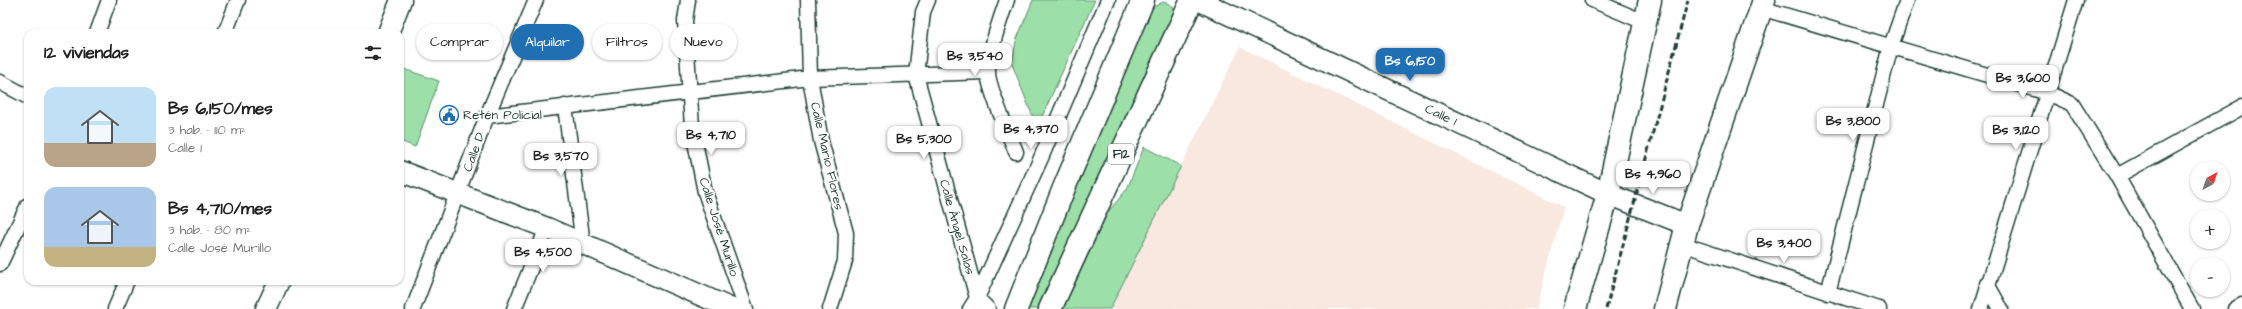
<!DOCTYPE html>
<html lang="es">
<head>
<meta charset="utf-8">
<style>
	:root { --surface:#fff; --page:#f6f6f6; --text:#222; --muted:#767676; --accent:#1f6fb2 }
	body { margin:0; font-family:"Architects Daughter",sans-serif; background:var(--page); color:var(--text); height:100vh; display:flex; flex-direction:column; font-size:15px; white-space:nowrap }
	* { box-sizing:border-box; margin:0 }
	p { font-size:13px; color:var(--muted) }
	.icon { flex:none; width:22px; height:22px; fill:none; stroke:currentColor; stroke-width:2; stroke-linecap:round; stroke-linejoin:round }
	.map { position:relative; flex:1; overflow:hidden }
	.drawer { position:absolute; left:24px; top:29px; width:380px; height:256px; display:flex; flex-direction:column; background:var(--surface); border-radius:12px; box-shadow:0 1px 3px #0004 }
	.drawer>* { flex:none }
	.banner { position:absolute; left:416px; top:24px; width:380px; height:36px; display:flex; gap:8px }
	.needle { width:26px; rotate:40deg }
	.buttons { position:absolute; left:2190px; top:161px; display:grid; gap:8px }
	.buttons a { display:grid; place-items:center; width:40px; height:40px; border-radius:50%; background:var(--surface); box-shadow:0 1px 3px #0004; font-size:20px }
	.price { position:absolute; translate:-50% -34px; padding:0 9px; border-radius:8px; background:#fff; color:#222; font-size:13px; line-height:26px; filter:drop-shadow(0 1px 2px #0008) }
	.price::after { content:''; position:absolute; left:50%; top:24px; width:12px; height:9px; margin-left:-6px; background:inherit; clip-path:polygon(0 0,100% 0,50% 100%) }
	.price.on { background:var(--accent); color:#fff }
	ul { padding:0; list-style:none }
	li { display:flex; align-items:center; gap:12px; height:100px; padding:0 20px }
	li span { display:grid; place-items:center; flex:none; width:112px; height:80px; border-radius:12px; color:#555 }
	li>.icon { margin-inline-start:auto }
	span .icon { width:48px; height:48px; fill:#fffc; stroke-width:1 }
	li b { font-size:17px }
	h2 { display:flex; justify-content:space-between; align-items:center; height:48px; padding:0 20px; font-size:17px }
	.pill { padding:0 14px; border-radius:18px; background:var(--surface); box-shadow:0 1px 3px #0004; font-size:14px; line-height:36px }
	.pill.on { background:var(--accent); color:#fff }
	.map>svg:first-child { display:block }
	.built { fill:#f8e8e0 }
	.green { fill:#9ddfa9; stroke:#5e8e6e }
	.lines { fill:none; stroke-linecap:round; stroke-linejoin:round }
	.street-casing { stroke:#1f3d34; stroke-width:17 }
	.secondary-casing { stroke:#1f3d34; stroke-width:23 }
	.primary-casing { stroke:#1f3d34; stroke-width:25 }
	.street { stroke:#fff; stroke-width:14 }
	.secondary { stroke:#fff; stroke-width:20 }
	.primary { stroke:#fff; stroke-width:22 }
	.rail { stroke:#1f3d34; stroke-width:3; stroke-dasharray:6 3; stroke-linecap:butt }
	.labels { text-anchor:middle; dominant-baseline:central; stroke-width:4; stroke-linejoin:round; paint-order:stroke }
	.shield { fill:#fff; stroke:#627771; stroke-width:1 }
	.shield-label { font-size:12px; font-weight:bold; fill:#1f3d34 }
	.poi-label { font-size:13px; fill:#1f3d34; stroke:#fff; text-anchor:start }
	.street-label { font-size:13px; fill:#1f3d34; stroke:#fff }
</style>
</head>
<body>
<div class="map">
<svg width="2242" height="309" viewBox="0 0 2242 309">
	<rect width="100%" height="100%" fill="#fff"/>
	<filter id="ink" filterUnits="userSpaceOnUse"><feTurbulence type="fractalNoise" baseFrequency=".025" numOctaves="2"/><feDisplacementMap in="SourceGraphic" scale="8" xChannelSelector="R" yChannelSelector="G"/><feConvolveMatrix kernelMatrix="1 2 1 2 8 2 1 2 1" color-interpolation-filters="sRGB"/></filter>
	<g filter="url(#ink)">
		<path class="built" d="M1240,47L1564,207L1536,309H1110Z"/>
		<path class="green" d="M1033,0H1095L1040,121L1034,120L1012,64L1016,41Z
			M1163,2C1171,4 1174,6 1176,15L1043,309H1018L1152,8Z
			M401,68L439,81L415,147L400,141Z
			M1144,147L1181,166L1110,309H1063L1108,212L1127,189Z"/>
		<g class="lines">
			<defs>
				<path id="street" d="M688,0L685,21L692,127L705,192L746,309
					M808,0L810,78L821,141L846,233L845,261L830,309
					M928,0L923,12L916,75L977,298L988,309
					M1007,0C1001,17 988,53 988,71C987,86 1010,136 1016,152
					M1592,0L1644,22
					M1761,8L2048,93L2072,104L2117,176L2192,309
					M97,33L109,0
					M225,33L238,0
					M0,82L28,97
					M565,106L583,244
					M487,116L810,78L987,72
					M2117,176L2242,107
					M1682,244L1879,309
					M0,264L28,205
					M1987,284L2001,309
					M1828,293L1891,46L1907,0
					M115,309L127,281
					M413,309L487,116L536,0
					M514,309L547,228
					M970,309L977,298L1041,158L1108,0
					M1981,309L2076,0
					M2235,309L2242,305"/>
				<path id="secondary" d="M1198,0L1608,194L1687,225
					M388,33L401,0
					M400,171L547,228L732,309
					M266,309L279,281"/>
				<path id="primary" d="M1016,309L1064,188L1143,0
					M1050,309L1192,0
					M1575,309L1608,194L1650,0
					M1665,309L1687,225L1764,0"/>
			</defs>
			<use href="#street" class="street-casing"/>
			<use href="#secondary" class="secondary-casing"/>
			<use href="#primary" class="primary-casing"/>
			<use href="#street" class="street"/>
			<use href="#secondary" class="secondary"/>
			<use href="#primary" class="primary"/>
			<path class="rail" d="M1606,309L1688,0"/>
		</g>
	</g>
	<defs>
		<symbol id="civic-ring" viewBox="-11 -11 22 22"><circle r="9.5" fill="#fff" stroke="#1f6fb2" stroke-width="1.5"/><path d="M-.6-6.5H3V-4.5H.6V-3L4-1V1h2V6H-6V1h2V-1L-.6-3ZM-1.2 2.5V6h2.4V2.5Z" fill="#1f6fb2"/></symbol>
	</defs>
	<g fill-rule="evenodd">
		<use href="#civic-ring" x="438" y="104" width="22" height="22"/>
	</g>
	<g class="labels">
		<rect class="shield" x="1108" y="144" width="26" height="20" rx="3"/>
		<g class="shield-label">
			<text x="1121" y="154">F12</text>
		</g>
		<g class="poi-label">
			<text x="463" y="115">Retén Policial</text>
		</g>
		<g class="street-label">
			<text transform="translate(1441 115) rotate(25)">Calle 1</text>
			<text transform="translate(474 152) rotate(-70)">Calle D</text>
			<text transform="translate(827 156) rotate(77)">Calle Mario Flores</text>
			<text transform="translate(719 227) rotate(72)">Calle José Murillo</text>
			<text transform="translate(957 227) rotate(74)">Calle Ángel Salas</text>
		</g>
	</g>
</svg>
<div class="buttons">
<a><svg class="needle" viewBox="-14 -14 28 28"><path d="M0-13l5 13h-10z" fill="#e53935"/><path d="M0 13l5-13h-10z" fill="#767676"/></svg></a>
<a>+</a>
<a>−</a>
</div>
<b class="price" style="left:975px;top:77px">Bs 3,540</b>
<b class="price on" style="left:1410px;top:82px">Bs 6,150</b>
<b class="price" style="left:2023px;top:99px">Bs 3,600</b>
<b class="price" style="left:1853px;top:142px">Bs 3,800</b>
<b class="price" style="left:1031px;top:150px">Bs 4,370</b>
<b class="price" style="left:2016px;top:151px">Bs 3,120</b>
<b class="price" style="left:711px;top:156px">Bs 4,710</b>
<b class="price" style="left:924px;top:160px">Bs 5,300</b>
<b class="price" style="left:561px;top:177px">Bs 3,570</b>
<b class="price" style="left:1653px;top:195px">Bs 4,960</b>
<b class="price" style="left:1784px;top:264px">Bs 3,400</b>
<b class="price" style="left:543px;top:273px">Bs 4,500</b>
<div class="banner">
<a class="pill">Comprar</a>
<a class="pill on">Alquilar</a>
<a class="pill">Filtros</a>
<a class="pill">Nuevo</a>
</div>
<section class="drawer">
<h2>12 viviendas<svg class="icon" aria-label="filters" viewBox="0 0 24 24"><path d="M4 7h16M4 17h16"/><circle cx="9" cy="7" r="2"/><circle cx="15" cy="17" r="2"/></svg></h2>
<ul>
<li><span style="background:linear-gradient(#bfe0f5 70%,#b9a48a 0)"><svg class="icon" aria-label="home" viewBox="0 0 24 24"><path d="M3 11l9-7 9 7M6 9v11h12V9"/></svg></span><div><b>Bs 6,150/mes</b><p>3 hab. · 110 m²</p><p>Calle 1</p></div></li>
<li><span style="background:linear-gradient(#a9c7e8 75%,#c2b280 0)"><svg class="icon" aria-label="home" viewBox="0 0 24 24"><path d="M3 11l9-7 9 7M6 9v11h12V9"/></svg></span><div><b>Bs 4,710/mes</b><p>3 hab. · 80 m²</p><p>Calle José Murillo</p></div></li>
</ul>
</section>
</div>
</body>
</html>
